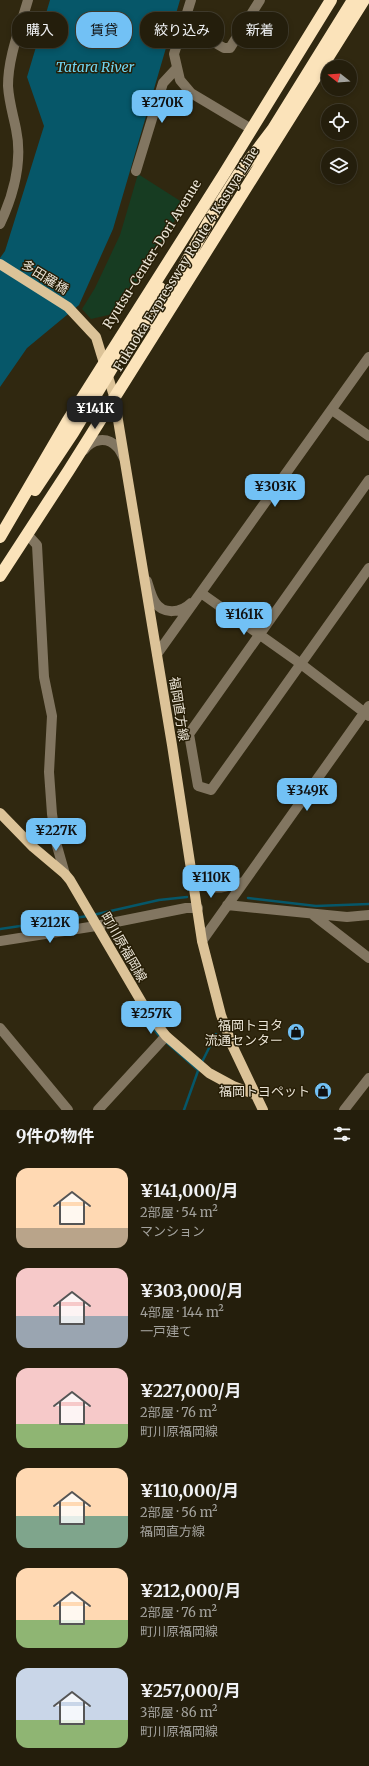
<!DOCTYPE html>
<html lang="ja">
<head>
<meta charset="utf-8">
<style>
	:root { --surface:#241e0c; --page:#2c2715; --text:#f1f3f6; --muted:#a3a29d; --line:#413c2d; --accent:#72c1f5 }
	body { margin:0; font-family:Merriweather,"Noto Sans JP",serif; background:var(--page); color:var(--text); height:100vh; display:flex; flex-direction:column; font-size:15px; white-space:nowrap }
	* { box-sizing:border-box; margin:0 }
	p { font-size:13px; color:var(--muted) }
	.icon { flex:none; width:22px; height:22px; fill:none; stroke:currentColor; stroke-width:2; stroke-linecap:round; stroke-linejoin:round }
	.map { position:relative; height:1110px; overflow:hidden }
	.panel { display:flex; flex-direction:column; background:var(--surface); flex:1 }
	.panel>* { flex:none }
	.banner { position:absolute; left:12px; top:12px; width:345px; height:36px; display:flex; gap:8px }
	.needle { width:26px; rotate:287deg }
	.fabs { position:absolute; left:321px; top:60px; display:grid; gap:8px }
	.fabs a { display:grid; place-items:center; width:36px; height:36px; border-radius:50%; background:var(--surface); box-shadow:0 2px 6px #0003,0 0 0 1px var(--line); font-size:20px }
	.price { position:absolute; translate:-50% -34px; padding:0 9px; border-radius:8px; background:var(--accent); color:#111; font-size:13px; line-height:26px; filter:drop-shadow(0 1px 2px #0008) }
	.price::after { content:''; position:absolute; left:50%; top:24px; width:12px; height:9px; margin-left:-6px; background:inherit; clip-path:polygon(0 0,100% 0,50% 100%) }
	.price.current { background:#222; color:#fff }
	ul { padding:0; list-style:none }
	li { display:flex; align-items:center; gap:12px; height:100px; padding:0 16px }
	li span { display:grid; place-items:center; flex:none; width:112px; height:80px; border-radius:12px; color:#555 }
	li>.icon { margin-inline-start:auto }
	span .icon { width:48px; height:48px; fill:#fffc; stroke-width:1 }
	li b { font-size:17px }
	h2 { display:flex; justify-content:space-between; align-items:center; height:48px; padding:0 16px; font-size:17px }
	.tag { padding:0 14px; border-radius:16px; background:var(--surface); box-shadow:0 2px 6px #0003,0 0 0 1px var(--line); font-size:14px; line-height:36px }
	.tag.current { background:var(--accent); color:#111 }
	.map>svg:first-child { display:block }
	.green { fill:#173c22 }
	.water { fill:#065769 }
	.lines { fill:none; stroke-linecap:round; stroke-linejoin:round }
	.stream { stroke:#065769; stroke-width:2.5 }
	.minor { stroke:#827661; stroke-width:10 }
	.major { stroke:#dcc398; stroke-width:10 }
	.highway { stroke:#fbe3ba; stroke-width:12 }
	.labels { text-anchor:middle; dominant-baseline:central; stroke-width:3; stroke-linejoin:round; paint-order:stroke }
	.street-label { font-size:13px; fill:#eae4d6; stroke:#271e06 }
	.poi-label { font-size:13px; fill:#eae4d6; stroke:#271e06; text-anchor:end }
	.water-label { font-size:14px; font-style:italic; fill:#6fd6f4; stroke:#271e06 }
</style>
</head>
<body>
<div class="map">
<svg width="369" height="1110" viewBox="0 0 369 1110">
	<rect width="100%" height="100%" fill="#302810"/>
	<path class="green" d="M138,174L185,204L117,313L91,319L82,309L95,288L120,235Z"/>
	<path class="water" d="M50,0H180L113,229L79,305L27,348L0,387V258L5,251L44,126L27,77Z"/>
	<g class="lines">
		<path class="stream" d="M248,898L316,906L369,904
			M93,915L159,900L187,897
			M0,929L88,916
			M147,1021L161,1038
			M165,1041L198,1070
			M201,1064L216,1034
			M184,1110L199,1068"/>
		<path class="minor" d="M191,0L174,54L180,80L191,93L248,127
			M184,25L224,48H230L260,0
			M136,171L163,83L176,69
			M0,224C14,194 23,162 16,129C13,114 9,102 8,86C8,57 20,28 28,0
			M332,410L369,436
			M84,450C92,439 107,436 117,447C120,449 122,455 124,458
			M369,480L189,734L198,786L211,790L369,568
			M27,534L37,545L44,677L52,716L49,772L52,814L57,846L65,874
			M147,581C149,587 151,596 155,602C163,615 181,613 191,603
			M201,593L301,664L369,716
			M157,654L369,357
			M192,871C209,893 218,889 243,882
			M227,905L347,917L369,915
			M312,914L369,958
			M0,941L96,926L186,908H198
			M202,941L369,706
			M0,1028L68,1110
			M98,1110L166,1036
			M344,1110L369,1078"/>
		<path class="major" d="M0,264L68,307L96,337L114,396L172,745L202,941L221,1015L232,1045L263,1110
			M0,813L33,847L65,874L70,880L148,1013L166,1036L209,1073L233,1086L254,1094"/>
		<path class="highway" d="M152,323L212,216L238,175L273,129L353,0
			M35,490L73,433L160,288
			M0,537L67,422L224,174L331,0
			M0,576L69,470L364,0"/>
	</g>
	<defs>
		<symbol id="shop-disc" viewBox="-11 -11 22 22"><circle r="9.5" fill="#72c1f5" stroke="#271e06"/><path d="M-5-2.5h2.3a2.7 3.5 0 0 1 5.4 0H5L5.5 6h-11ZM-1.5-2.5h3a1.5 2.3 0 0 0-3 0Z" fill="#111"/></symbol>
	</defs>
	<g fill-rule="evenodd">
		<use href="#shop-disc" x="286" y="1022" width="20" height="20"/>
		<use href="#shop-disc" x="313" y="1081" width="20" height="20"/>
	</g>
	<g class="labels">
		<g class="street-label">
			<text transform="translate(152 254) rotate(-58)">Ryutsu-Center-Dori Avenue</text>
			<text transform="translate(186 259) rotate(-58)">Fukuoka Expressway Route 4 Kasuya Line</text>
			<text transform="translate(45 277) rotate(32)">多田羅橋</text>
			<text transform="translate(179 709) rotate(81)">福岡直方線</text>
			<text transform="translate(124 947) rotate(60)">町川原福岡線</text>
		</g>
		<g class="poi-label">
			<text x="283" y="1025">福岡トヨタ<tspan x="283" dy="15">流通センター</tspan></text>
			<text x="310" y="1091">福岡トヨペット</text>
		</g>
		<g class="water-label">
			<text x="95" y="67">Tatara River</text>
		</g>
	</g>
</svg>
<div class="fabs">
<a><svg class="needle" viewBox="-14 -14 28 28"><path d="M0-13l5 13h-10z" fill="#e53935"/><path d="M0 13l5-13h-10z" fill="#a3a29d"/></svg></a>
<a><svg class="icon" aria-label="locate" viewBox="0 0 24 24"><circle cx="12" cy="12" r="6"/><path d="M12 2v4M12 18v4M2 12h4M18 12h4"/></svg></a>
<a><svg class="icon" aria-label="layers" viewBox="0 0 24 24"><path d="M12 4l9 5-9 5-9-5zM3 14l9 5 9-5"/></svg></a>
</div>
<b class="price" style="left:162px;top:124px">¥270K</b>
<b class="price current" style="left:95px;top:430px">¥141K</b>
<b class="price" style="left:275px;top:508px">¥303K</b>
<b class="price" style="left:244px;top:636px">¥161K</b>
<b class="price" style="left:307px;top:812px">¥349K</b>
<b class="price" style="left:56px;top:852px">¥227K</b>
<b class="price" style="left:211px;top:899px">¥110K</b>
<b class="price" style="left:50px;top:944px">¥212K</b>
<b class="price" style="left:151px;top:1035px">¥257K</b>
<div class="banner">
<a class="tag">購入</a>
<a class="tag current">賃貸</a>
<a class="tag">絞り込み</a>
<a class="tag">新着</a>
</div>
</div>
<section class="panel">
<h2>9件の物件<svg class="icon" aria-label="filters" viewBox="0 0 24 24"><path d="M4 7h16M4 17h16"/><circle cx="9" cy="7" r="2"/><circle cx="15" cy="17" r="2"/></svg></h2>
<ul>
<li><span style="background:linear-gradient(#ffd9b3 75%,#b9a48a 0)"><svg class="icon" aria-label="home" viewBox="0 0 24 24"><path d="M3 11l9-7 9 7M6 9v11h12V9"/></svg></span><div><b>¥141,000/月</b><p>2部屋 · 54 m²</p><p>マンション</p></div></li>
<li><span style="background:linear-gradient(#f6c9c9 60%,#9aa5b1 0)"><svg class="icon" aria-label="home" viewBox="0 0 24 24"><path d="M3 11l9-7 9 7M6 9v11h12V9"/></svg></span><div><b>¥303,000/月</b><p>4部屋 · 144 m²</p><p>一戸建て</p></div></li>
<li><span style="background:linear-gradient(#f6c9c9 70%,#8fb573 0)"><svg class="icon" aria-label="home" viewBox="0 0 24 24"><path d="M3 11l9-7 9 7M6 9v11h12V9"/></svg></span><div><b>¥227,000/月</b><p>2部屋 · 76 m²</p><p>町川原福岡線</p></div></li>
<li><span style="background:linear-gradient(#ffd9b3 60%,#7fa58c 0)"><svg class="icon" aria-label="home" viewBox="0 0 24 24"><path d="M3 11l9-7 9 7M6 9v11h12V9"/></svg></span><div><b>¥110,000/月</b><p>2部屋 · 56 m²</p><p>福岡直方線</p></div></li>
<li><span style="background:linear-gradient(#ffd9b3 65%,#8fb573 0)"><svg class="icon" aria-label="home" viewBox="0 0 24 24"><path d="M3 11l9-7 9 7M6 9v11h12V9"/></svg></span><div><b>¥212,000/月</b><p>2部屋 · 76 m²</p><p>町川原福岡線</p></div></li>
<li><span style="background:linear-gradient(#c9d6e8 65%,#8fb573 0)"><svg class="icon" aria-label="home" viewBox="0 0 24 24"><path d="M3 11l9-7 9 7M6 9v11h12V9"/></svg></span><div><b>¥257,000/月</b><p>3部屋 · 86 m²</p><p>町川原福岡線</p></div></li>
</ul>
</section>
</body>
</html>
